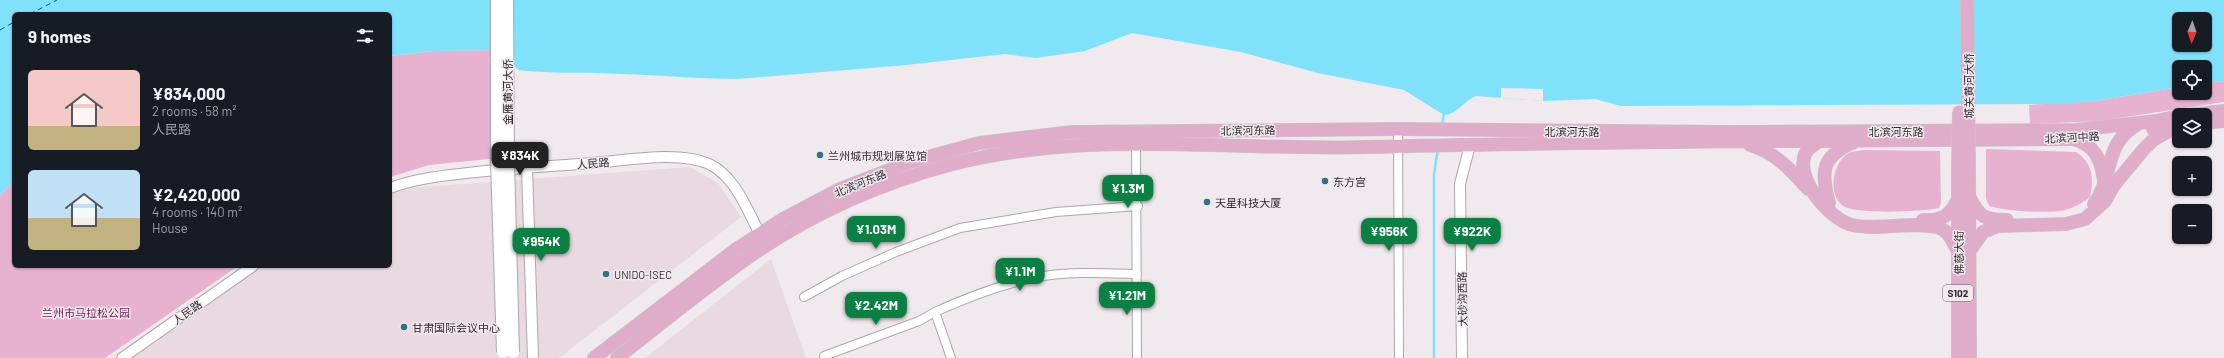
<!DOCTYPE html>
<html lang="en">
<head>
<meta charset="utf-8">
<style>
	:root { --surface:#171b24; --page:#20242c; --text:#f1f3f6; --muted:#9ea1a6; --accent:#0b8043 }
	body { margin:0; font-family:Barlow,"Noto Sans SC",sans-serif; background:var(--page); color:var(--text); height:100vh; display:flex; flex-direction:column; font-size:15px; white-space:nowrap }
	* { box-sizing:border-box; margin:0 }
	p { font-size:13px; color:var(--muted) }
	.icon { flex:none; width:22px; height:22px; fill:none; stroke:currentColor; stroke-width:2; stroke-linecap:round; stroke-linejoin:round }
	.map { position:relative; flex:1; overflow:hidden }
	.panel { position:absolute; left:12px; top:12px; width:380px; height:256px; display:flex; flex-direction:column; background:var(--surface); border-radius:6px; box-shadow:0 1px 3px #0004 }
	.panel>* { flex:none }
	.needle { width:26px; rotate:182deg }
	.controls { position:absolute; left:2172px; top:12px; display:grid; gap:8px }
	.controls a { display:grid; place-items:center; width:40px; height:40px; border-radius:6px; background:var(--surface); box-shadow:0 1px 3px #0004; font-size:20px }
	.price { position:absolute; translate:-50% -34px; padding:0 9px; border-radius:8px; background:var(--accent); color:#fff; font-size:13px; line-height:26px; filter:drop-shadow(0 1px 2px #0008) }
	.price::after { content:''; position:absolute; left:50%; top:24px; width:12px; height:9px; margin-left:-6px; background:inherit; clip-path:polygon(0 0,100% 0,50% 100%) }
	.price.current { background:#222; color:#fff }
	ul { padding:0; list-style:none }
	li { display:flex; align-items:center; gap:12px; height:100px; padding:0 16px }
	li span { display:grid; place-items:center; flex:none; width:112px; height:80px; border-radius:6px; color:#555 }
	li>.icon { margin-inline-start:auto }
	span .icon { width:48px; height:48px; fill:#fffc; stroke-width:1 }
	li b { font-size:17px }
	h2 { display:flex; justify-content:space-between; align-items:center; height:48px; padding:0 16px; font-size:17px }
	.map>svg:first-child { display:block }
	.built { fill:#e9dae2 }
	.green { fill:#e6b2cf }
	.water { fill:#7fe1fa; fill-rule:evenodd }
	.pier { fill:#f0e9ed }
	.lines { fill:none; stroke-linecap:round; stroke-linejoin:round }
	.stream { stroke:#7fe1fa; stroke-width:2.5 }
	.ferry { stroke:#055d6f; stroke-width:1; stroke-dasharray:5 4; stroke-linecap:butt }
	.minor-casing { stroke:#ada7ab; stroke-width:10 }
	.tertiary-casing { stroke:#ada7ab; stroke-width:12 }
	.primary-casing { stroke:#c9c9c9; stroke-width:14 }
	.minor { stroke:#fff; stroke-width:8 }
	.tertiary { stroke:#fff; stroke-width:10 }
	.primary { stroke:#dfacca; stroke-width:13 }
	.secondary-bridge-casing { stroke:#ada7ab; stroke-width:14; stroke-linecap:butt }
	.primary-bridge-casing { stroke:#c9c9c9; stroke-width:14; stroke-linecap:butt }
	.secondary-bridge { stroke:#fff; stroke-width:12 }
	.primary-bridge { stroke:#dfacca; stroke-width:13 }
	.poi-dot { fill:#2e7282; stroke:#f0e9ed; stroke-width:1.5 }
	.labels { text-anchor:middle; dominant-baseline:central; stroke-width:3; stroke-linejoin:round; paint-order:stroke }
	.shield { fill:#f0e9ed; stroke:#6a6669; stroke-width:1 }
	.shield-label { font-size:10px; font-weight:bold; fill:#312e30 }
	.street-label { font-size:11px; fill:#312e30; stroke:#f0e9ed }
	.poi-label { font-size:11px; fill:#312e30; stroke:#f0e9ed; text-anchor:start }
	.park-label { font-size:11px; fill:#6d1b51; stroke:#f0e9ed }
</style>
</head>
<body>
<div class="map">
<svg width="2224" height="358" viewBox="0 0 2224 358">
	<rect width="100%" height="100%" fill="#f0e9ed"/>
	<path class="built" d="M690,167L718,183L741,217L559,358H130L259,266H390V191L394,189Z
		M771,259L806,358H645Z"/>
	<path class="green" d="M501,50L500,126H514V146L499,158L429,165L390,177V56L434,51Z
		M2224,81V102L2099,121L2030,124L2029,105L2095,101L2179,87V93H2205V83Z
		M1986,149L2076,152C2093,163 2094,178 2090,197C2082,203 2074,208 2065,210C2049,214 2005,211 1989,206L1986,198Z
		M1864,150L1940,151L1941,203L1939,208C1921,212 1861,214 1845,207C1827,198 1832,164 1847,154C1851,151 1859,151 1864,150Z
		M14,181V266H238L105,358H0V195Z"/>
	<path class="water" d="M0,0H2224V81L2205,83V67H2179V87L2095,101L2061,104L1621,106L1595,99L1543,101L1476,96C1464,101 1456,115 1444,115L1404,90L1318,73L1241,52L1132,33L1085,51L1036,58L1005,54L906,65L738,79C699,79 660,75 622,74C587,72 553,74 518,70L501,50L434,51L390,56V14H14V181L0,195ZM2179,19H2205V45H2179Z"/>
	<path class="pier" d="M1501,88L1543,89V101L1501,98Z"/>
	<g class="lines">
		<path class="stream" d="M1442,126L1444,113
			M1434,358V174L1438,149"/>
		<path class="ferry" d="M30,14L57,0
			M0,30L14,22"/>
		<defs>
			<path id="minor" d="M1398,129L1399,358
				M1136,144L1137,358
				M804,297L842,276L896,252L960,228L1056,212L1138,206
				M824,356L919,321L935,312
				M951,358L935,312C966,298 999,285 1033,278C1067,271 1103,273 1137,274"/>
			<path id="tertiary" d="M527,168L533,358
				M390,188C417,178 448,175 476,172C515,168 553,166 592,163C625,161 678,150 709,164C735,176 747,210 760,234
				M122,358L253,266
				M1462,358L1460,184L1470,145"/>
			<path id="primary" d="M2187,115L2224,111
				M2205,123L2224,121
				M2153,129L2179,126
				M2073,139C2095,145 2101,159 2104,181
				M1821,140C1815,144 1808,148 1805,154C1795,179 1829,219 1852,225C1879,231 1909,221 1937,227C1949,230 1952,241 1958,251
				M1750,145C1775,152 1791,170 1808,189
				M1969,172L1970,358
				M1969,196C1979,217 1984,220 2007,220
				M1829,203C1820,171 1822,156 1854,142
				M2094,204C2114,177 2103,143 2138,124
				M1923,220C1942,221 1950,216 1958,199
				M1969,252L1983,232L1998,226L2066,224L2085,219L2105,201L2114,185L2144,149L2153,140L2171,130
				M594,358L735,250L783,219L840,189L910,162L979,143L1072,132L1398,129L1731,132L2075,130L2156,121L2179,116
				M617,358C663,322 708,285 756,252C814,213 882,183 949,165C1085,129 1227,151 1365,147C1600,141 1836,141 2071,139L2090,137
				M1958,358V172"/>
		</defs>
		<use href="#minor" class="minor-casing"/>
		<use href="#tertiary" class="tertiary-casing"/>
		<use href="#primary" class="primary-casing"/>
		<use href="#minor" class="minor"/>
		<use href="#tertiary" class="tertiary"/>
		<use href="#primary" class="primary"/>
		<defs>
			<path id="secondary-bridge" d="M497,0V161L503,352
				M507,0L508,161L513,352"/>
			<path id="primary-bridge" d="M1967,0L1969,172
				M1958,172L1959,112"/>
		</defs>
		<use href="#secondary-bridge" class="secondary-bridge-casing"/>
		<use href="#primary-bridge" class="primary-bridge-casing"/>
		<use href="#secondary-bridge" class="secondary-bridge"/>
		<use href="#primary-bridge" class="primary-bridge"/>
	</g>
	<g class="poi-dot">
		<circle cx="820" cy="155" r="4"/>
		<circle cx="1325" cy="181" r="4"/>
		<circle cx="1207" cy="202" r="4"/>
		<circle cx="606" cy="274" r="4"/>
		<circle cx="404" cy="327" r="4"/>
	</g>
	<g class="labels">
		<rect class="shield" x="1943" y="285" width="30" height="16" rx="3"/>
		<g class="shield-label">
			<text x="1958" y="293">S102</text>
		</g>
		<g class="street-label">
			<text transform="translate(1968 86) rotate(-90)">城关黄河大桥</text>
			<text transform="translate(507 92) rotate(-90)">金雁黄河大侨</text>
			<text transform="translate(1248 130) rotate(-1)">北滨河东路</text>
			<text x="1572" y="131">北滨河东路</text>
			<text x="1896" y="131">北滨河东路</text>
			<text transform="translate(2072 137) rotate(-3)">北滨河中路</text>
			<text transform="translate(593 163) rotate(-4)">人民路</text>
			<text transform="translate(860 183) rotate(-22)">北滨河东路</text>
			<text transform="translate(1958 253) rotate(-90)">佛慈大街</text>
			<text transform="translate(1462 299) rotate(-91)">大砂沟西路</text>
			<text transform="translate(187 312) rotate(-35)">人民路</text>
		</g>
		<g class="poi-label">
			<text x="828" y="155">兰州城市规划展览馆</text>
			<text x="1333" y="181">东方宫</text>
			<text x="1215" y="202">天星科技大厦</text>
			<text x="614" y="274">UNIDO-ISEC</text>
			<text x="412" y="327">甘肃国际会议中心</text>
		</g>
		<g class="park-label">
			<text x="86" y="312">兰州市马拉松公园</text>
		</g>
	</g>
</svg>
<div class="controls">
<a><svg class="needle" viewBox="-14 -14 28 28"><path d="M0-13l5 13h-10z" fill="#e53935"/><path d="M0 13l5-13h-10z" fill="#9ea1a6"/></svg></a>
<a><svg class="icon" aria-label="locate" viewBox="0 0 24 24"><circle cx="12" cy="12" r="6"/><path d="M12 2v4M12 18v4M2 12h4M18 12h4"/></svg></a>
<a><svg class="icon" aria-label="layers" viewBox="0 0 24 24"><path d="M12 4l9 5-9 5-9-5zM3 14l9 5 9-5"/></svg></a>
<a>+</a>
<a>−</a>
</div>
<b class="price current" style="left:520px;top:176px">¥834K</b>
<b class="price" style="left:1128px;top:209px">¥1.3M</b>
<b class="price" style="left:876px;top:250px">¥1.03M</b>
<b class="price" style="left:1389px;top:252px">¥956K</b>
<b class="price" style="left:1472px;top:252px">¥922K</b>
<b class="price" style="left:541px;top:262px">¥954K</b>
<b class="price" style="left:1020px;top:292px">¥1.1M</b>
<b class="price" style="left:1127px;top:316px">¥1.21M</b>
<b class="price" style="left:876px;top:326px">¥2.42M</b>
<section class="panel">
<h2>9 homes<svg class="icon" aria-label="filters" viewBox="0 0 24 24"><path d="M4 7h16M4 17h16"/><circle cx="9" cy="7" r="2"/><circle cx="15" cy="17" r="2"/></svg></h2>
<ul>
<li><span style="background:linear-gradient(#f6c9c9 70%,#c2b280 0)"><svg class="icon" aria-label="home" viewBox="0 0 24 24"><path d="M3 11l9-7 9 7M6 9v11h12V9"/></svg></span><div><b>¥834,000</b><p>2 rooms · 58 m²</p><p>人民路</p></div></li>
<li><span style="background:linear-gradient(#bfe0f5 60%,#c2b280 0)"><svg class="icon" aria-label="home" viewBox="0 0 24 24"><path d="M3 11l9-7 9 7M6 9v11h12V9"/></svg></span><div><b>¥2,420,000</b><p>4 rooms · 140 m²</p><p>House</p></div></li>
</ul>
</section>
</div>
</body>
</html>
